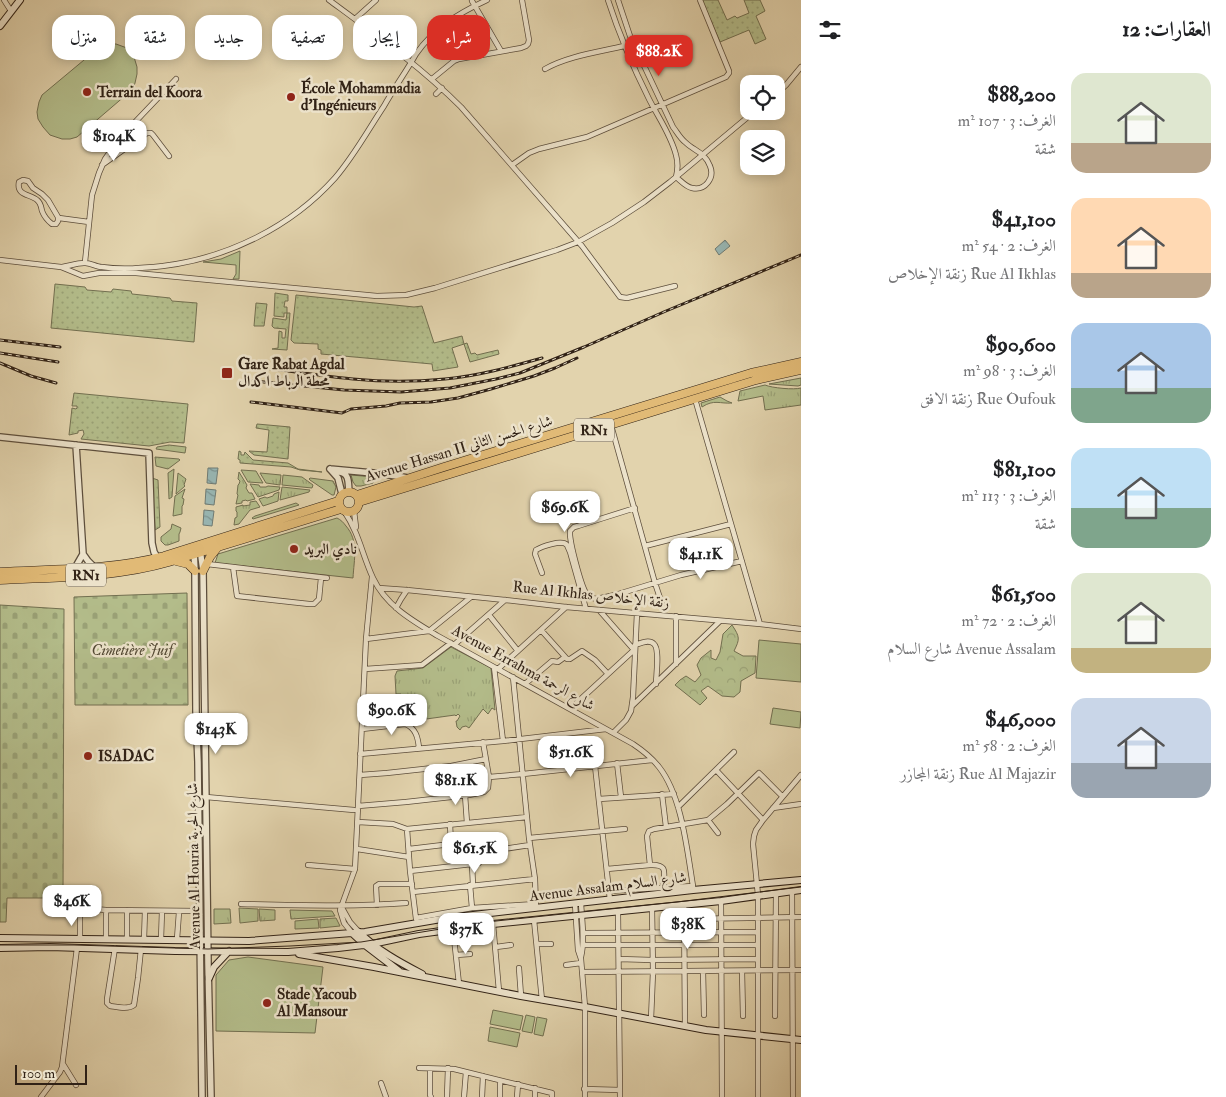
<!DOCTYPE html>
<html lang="ar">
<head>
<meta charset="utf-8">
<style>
	:root { --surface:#fff; --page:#f2f2f2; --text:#202124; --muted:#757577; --accent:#d93025 }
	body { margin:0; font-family:"IM FELL Double Pica",Amiri,serif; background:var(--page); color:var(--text); direction:rtl; height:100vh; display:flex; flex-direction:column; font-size:19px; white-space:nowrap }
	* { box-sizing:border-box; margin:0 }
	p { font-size:16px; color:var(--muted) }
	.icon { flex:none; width:28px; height:28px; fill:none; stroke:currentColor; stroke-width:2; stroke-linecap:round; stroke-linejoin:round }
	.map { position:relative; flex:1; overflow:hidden; direction:ltr }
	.drawer { display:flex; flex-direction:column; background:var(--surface); width:425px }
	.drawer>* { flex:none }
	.guide { position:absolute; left:15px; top:15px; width:475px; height:45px; direction:rtl; display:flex; gap:10px }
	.buttons { position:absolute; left:740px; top:75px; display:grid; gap:10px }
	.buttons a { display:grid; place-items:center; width:45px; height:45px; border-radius:10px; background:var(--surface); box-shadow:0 2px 12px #0003; font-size:25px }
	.scale { position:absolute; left:15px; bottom:12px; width:72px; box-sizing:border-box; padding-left:5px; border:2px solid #312216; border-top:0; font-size:14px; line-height:18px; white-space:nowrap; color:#312216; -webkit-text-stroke:4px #ece2ca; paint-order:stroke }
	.price { position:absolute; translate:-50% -42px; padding:0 11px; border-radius:10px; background:#fff; color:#222; font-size:16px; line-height:32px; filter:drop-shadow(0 1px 2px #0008) }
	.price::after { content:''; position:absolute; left:50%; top:30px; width:15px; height:11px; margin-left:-8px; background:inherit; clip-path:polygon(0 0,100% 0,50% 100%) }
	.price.current { background:var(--accent); color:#fff }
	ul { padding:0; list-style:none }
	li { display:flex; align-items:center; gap:15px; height:125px; padding:0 15px }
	li span { display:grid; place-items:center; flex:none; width:140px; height:100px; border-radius:15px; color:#555 }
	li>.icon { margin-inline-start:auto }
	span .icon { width:60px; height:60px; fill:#fffc; stroke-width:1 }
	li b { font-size:21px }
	h2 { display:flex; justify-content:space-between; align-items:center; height:60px; padding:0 15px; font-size:21px }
	.pill { padding:0 18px; border-radius:15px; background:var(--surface); box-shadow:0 2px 12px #0003; font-size:18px; line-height:45px }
	.pill.current { background:var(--accent); color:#fff }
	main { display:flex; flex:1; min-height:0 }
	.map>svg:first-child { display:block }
	.grass { fill:url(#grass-tufts); stroke:#726f50 }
	.forest { fill:url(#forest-crowns); stroke:#726f50 }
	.cemetery { fill:url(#cemetery-stones); stroke:#726f50 }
	.garden { fill:url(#garden-dots); stroke:#726f50 }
	.pitch { fill:#b3bc8a; stroke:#726f50 }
	.water { fill:url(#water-waves); stroke:#6f7b74 }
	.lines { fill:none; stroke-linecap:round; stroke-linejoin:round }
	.minor-casing { stroke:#5d4e3c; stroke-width:6 }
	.tertiary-casing { stroke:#5d4e3c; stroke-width:8 }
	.secondary-casing { stroke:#312216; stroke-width:8 }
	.primary-casing { stroke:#312216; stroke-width:9 }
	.minor { stroke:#ece2ca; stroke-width:4.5 }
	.tertiary { stroke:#ece2ca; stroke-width:5.5 }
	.secondary { stroke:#ece2ca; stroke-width:6 }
	.primary { stroke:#e1ba76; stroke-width:8 }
	.tram { stroke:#312216; stroke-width:1 }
	.rail-casing { stroke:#312216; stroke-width:3 }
	.rail { stroke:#ece2ca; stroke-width:1; stroke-dasharray:4; stroke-linecap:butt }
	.poi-dot { fill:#8f2418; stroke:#ece2ca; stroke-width:2 }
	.labels { text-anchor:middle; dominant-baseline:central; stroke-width:5; stroke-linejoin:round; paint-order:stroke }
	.shield { fill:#ece2ca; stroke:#695c4c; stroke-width:1 }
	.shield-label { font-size:14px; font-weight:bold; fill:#312216 }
	.poi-label { font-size:15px; font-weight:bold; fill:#312216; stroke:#ece2ca; text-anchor:start }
	.street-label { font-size:15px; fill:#312216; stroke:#ece2ca }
	.park-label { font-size:15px; font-style:italic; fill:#524833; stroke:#ece2ca }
</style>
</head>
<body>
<main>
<section class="drawer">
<h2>العقارات: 12<svg class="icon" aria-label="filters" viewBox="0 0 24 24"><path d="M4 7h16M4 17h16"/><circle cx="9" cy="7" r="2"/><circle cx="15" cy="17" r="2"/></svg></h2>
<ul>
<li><span style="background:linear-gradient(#dfe7d0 70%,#b9a48a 0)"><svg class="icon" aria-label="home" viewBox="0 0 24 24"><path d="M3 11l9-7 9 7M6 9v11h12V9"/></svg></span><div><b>$88,200</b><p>الغرف: 3 · 107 m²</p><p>شقة</p></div></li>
<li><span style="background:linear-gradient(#ffd9b3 75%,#b9a48a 0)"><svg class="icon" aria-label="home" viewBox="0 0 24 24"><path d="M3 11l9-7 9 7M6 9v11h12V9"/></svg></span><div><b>$41,100</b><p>الغرف: 2 · 54 m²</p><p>Rue Al Ikhlas زنقة الإخلاص</p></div></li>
<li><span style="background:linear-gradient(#a9c7e8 65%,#7fa58c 0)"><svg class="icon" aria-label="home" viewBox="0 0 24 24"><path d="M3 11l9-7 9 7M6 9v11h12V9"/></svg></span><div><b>$90,600</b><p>الغرف: 3 · 98 m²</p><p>Rue Oufouk زنقة الافق</p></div></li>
<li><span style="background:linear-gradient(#bfe0f5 60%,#7fa58c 0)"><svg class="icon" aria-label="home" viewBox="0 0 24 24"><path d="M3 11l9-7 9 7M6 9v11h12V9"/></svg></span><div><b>$81,100</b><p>الغرف: 3 · 113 m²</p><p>شقة</p></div></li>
<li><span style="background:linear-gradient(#dfe7d0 75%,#c2b280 0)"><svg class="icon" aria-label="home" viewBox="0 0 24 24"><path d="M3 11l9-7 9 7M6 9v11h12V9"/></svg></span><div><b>$61,500</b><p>الغرف: 2 · 72 m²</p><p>Avenue Assalam شارع السلام</p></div></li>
<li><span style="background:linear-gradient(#c9d6e8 65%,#9aa5b1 0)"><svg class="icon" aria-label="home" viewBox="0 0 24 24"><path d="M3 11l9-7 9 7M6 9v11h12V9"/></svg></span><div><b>$46,000</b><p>الغرف: 2 · 58 m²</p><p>Rue Al Majazir زنقة المجازر</p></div></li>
</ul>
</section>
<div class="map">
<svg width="801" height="1097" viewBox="0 0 801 1097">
	<defs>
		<pattern id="grass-tufts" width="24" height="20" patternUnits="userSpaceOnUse" patternTransform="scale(1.25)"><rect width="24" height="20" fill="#b3bc8a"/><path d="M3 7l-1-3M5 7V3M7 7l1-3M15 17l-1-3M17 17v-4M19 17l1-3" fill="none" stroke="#9aa176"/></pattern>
		<pattern id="forest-crowns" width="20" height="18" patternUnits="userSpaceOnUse" patternTransform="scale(1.25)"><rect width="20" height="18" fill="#b3bc8a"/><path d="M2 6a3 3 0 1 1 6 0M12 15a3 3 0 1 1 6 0" fill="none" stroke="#9aa176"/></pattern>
		<pattern id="cemetery-stones" width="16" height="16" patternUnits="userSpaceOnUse" patternTransform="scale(1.25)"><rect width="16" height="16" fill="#b3bc8a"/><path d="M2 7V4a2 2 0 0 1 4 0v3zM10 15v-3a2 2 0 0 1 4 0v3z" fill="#9aa176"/></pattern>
		<pattern id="garden-dots" width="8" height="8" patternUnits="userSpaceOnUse" patternTransform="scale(1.25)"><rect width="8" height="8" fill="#b3bc8a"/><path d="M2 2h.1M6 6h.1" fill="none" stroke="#9aa176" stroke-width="1.8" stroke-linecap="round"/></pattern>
		<pattern id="water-waves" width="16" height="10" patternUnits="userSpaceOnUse" patternTransform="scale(1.25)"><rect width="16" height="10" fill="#98b6b3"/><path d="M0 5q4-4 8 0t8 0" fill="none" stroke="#7d9491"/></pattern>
	</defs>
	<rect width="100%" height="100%" fill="#e2d3ad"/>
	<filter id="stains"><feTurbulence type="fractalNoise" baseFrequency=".004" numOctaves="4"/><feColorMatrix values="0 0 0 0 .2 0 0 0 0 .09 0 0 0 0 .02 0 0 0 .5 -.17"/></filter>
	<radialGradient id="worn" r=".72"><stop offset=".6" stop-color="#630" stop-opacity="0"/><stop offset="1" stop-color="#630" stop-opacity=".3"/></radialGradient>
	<path class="grass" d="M240,251L239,279H233L236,274V265L203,262L221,259Z
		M801,378V385L798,386L769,384Z
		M765,385C772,388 794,390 801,388V405L765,410L763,396L738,401L740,391Z
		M720,397L727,401L732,403C720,404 714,399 702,407L701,403Z
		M169,445L186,447L185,453L156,449L157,447Z
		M155,457L179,459L180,460L168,469L156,466Z
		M174,469L172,497L169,499L168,473Z
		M241,470L256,471L263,483L248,482Z
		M239,472L247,485L246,488L249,493H252L255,499L247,501L246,500L242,501V503L236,504L238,495L237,494L238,485L239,484L240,481L238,479Z
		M178,473L186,479L184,485L185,486L176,494Z
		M260,473L281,475L280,485L266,483Z
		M283,475L302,477L313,485L312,488L282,485Z
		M351,475L374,477L373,483L361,486H356L353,482Z
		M310,478L333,481L336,487L334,495H332L310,480L309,479Z
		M250,484L259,485L260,487H266L268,486L280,487L279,490L258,497Z
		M282,487L310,490L309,492L280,500Z
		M185,489L182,498L184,499L183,505L182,506V514L173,516L175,496Z
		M279,492L278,501L263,506L259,499L265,497L267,498L273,496L274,494Z
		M256,501L260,507L250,510L239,524L234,525L235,518L237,517V512L236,511V507L243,505V506L250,505V502Z
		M296,503L299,505L253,519L252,518L255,516Z
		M172,524L181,528L180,532L179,534V541L168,545H165L161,541V537L171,529Z
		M451,647L491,668L495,710L492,708L488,714L483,709L469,728L466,726L462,727L460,730L457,727L456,721H457L460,716L458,714L456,716L455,715L419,720L415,695L402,696L401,694H396L395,676L397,671L423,668Z
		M239,908L258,909V921L240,923Z
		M214,909H230L231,923L214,924Z
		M259,909L275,910V920L260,921Z
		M290,910L332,911L335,916L291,919Z
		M336,918L340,926L320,928V919Z
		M318,919L319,928L295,929V921Z"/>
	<path class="forest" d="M732,625C740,637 740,639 734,651L743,656H756L755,673L741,681L740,692L734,697L722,696L708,686L701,691L707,698L700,705L675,685L680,680L686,676L695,682L701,675L697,665L701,658L711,650V658L716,660L720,652L723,634Z"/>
	<path class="cemetery" d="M187,593L188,705H75L74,597Z
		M0,605L64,609L63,898H7L6,922H0Z"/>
	<path class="garden" d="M702,0H718L727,20L735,16L737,18L749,13L744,0H760L765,11L756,16L766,39L755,44L749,30L720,42Z
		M55,284L85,287L87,290L111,292L113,289L131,291L132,294L170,298L172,301L197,303L194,342L51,328Z
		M275,293L288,295V301H285L284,307H287V313H284V317L274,316Z
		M296,295L414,307L422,306L434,343L462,336L464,344L467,343L471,354L475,353L477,355L498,350L499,354L470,362L464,344L452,348L458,367L433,371L432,364L321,354V350L318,349V344L294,343L291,340Z
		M256,303L267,304L264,326H254Z
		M287,313H290L287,350L272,349L278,348L279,331L282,332V338H285L286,329L274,328L272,326L273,318L286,320Z
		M74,393L188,404L184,443L170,442L149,446L81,439L84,434L83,430L78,431V433L69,435L72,408L76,409L77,408V406H72Z
		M257,424L290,427L288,459L254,455L249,451L267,452L269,430L256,428Z
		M239,451L241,452V455H244L245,452L253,460L288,463L298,469L322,472L300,470L291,467L240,463V460L238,459Z
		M152,478L158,480L160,527L155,530Z"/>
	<path class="pitch" d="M110,44H116L127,48L134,57L137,67V74L135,83L133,89L77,137L70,139H62L50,135L43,127L38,119L37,112L39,102L42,95L96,50Z
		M337,518C341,520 343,522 346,526C359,541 354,559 353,578L215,563L218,554Z
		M759,640L801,644V682L756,678Z
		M773,708L801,712L800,728L770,724Z
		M248,957L323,967L315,1033L216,1031V975L229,960Z
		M493,1010L523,1016L520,1030L490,1024Z
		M526,1015L535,1017L532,1033L522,1031Z
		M537,1017L547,1019L543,1036L534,1034Z
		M490,1027L520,1033L517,1047L488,1041Z"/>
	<path class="water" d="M725,240L730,246L719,255L715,249Z
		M208,468H218L216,484L207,483Z
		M206,489L216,490L214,505L205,504Z
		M204,510L214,511L212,526L203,525Z"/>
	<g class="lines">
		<defs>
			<path id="minor" d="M4,0L11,11
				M329,0C375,34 421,67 461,107L582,246L620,297L627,298L675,286
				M608,0C619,34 633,67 649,99C658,117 671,135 676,155C678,162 678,169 676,177C681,181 686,187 692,188C705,191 715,178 710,166C705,152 694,151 685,142C680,138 677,132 673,127L630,36L618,0
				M472,1L501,51
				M355,19L376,0
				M545,69C568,56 599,52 624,46
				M432,79L454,61L459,59L521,48L526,46L528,44L529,40L522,0
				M436,94L442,88
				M776,94L786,85L801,67
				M102,165L147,133H151L153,135L169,156
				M512,165L529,153L539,149L587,137L726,77L729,73V71L700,0
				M23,180L28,181L33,188L42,194L48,200L58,217V221L56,224H52C48,221 44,216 42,211C41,207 41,203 37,200C31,194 16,196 19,182Z
				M59,218L89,222
				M0,260L61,267L83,276L99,273H136L377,296L406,295L435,288L557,250L578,242L612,223L644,202L670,182L755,111
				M85,262L92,195L99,173L105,159L119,139L176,79
				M62,267C69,266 77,263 84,263C89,262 96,267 102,267C122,270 143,268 163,266C228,258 291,227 335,178C354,156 368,130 384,106C394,88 406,72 416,54C434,28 459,13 487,0
				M695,399L760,624
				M611,425L655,583L662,604
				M635,508L578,526L574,527L570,531C569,541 581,585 586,593C589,597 592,598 596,599L615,595L681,575L742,561
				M344,511C359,533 362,554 373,578C386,606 413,621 438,636L633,744C642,750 652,758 659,767C682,796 687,850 693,886L609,891
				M354,511L356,527
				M645,546L731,524
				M207,564L233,567L327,578
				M233,567L237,596L309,604H314L319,599L321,578
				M542,573L535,554L536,550C541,547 562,539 567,545C567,545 570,552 570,552L586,609
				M379,588L407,590L505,600L566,607L760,624L801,629
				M396,608L401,599L407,590
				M599,610L635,651
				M489,615L518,651
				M541,630L567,659H570L582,651L595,660L608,674
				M366,639L429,631L471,597
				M455,644L505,600
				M635,645C641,643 649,639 654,644C660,649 656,676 656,684
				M676,664V616
				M494,667L503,741
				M365,669L422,665L426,662L451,643
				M498,669L566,607
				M513,677L529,838L535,879L536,908
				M525,684L552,661L558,662L565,657
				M632,706L720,621
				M570,709L634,650
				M362,729L405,724C416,728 418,738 419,748
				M613,733L626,720L631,711L633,697L637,613
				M360,754L503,741L606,729
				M617,763L621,797
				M595,766L610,900
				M716,770L763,820
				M360,775L387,773L451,766L486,759
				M489,777L523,774L652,760
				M662,794L666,827
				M465,795L467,823
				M206,797L354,810
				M599,799L674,794
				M358,806L406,802L469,795L484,792L488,788L489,777L483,742
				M678,807L734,752
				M773,808L801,804
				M708,820L718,833
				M358,822L393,824L407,829L527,817
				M450,824L451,844
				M407,829L410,871L416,919
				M529,838L625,829
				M357,849L409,857
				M409,849L451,844L453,866
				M472,864L473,885
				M308,865L355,869
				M607,869L650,865
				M410,871L472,864L479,863L481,855L484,852L530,845
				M470,885L472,908
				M663,888C664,873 669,864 650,865L647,836L649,831L654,829L708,820L727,804L759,773L782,796
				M792,891L793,1097
				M413,892L535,879
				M721,901L722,1097
				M581,903C582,921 585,940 581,957
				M241,904C296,905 351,907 406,903
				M575,904L578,950L581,959L585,1007V1097
				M377,905L376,886L379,884H412
				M684,905L685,1026
				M341,906L350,922L359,932
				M106,910V938
				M618,912L620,1097
				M416,918L472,908L536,904
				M685,919L801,917
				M534,920L542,1000
				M493,924L499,991
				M453,929L459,984
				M352,933L344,923L340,910L355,869L366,639L372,577
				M583,933L758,932
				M80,938V912L83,908L106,910L199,911
				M127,939V910
				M144,939L145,911
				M161,939L162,911
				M177,939L179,912
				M537,944H551
				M583,945H758
				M496,947L511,945
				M115,948L107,999V1003L110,1006C117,1007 128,1010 134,1005L138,978L141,949
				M456,955L470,954
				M619,959L652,960L758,959
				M566,965L581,963
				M519,968L521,996
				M703,971L704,1015
				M742,971L743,1016
				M582,972L801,970
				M775,1016L776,893
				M651,1019L653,972L652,908
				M63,1064L76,1085
				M419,1068L454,1069L552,1093V1097
				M430,1069V1095L431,1097
				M381,1083L386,1097
				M535,1088V1097
				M584,1089L620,1090
				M41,1097L60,1072L62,1067L77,948
				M447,1097L448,1068
				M464,1097L466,1072
				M482,1097L483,1076
				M500,1097V1081
				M517,1097L518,1084
				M758,1097V895L753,844L754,836L756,830L763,820L801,775"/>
			<path id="tertiary" d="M0,437L149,453L152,543L154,552L157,557
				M330,469L384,474L408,478
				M330,469L338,478L342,494
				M339,472C350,473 348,483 349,492
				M200,549L203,571L208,964L211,1097
				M194,552L195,571L196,711L198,762L202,1097
				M83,554L88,561L94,567
				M75,568L83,554L76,445"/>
			<path id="secondary" d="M0,26L20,0
				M359,932C377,950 399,962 422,974
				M352,933L365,945L399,971
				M0,938L249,941L365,932L447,918L693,890L801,880
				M0,948L50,947L175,951L288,952L338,948L372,944L419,934L493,924L721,901L801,890
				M299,954L374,967L521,996L585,1007L706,1030L801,1040
				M209,978L214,967L229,951"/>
			<path id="primary" d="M339 502a10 10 0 1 1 20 0a10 10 0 1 1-20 0Z
				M357,495L444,467L751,373L801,362
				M359,502L756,380L801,370
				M176,561L188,564L195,571
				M203,571L210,557L218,547
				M0,572C55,569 111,570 164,556L338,501
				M0,580C56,577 114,578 169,562L341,509"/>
		</defs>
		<use href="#minor" class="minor-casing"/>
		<use href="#tertiary" class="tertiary-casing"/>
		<use href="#secondary" class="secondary-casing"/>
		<use href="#primary" class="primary-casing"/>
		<use href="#minor" class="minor"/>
		<use href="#tertiary" class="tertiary"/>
		<use href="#secondary" class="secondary"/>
		<use href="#primary" class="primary"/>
		<path class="tram" d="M0,945H74L208,949L290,946L361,942L477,923L677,902L801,887"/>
		<defs>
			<path id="rail" d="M0,340L60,347
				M0,353L58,362
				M0,363L31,376L56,383
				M254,367C287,370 320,376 353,379C383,382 415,382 445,379C478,376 510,367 542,358
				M253,381L344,390L401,392L450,388L496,379L520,373L584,347L666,311L801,255
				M251,402L342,413L351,409L386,406L400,403L431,402L458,398L491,389L534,376L555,368L577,358"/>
		</defs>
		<use href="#rail" class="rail-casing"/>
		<use href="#rail" class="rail"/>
	</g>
	<g class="poi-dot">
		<circle cx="87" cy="92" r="5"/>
		<circle cx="291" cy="97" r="5"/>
		<rect x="221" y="367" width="12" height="12" rx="2.5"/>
		<circle cx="294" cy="549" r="5"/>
		<circle cx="88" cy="756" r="5"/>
		<circle cx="267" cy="1003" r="5"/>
	</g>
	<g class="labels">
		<g class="shield">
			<rect x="574" y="418.5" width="40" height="23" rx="4"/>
			<rect x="66" y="563.5" width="40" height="23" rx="4"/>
		</g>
		<g class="shield-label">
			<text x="594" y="430">RN1</text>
			<text x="86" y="575">RN1</text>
		</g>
		<g class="poi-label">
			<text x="301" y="88">École Mohammadia<tspan x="301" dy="17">d'Ingénieurs</tspan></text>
			<text x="97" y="92">Terrain del Koora</text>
			<text x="238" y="364">Gare Rabat Agdal<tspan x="238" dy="17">محطة الرباط اكدال</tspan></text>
			<text x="304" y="549">نادي البريد</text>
			<text x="98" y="756">ISADAC</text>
			<text x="277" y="994">Stade Yacoub<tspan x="277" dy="17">Al Mansour</tspan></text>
		</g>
		<g class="street-label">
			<text transform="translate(459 449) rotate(-17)">Avenue Hassan II شارع الحسن الثاني</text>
			<text transform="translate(591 595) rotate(6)">Rue Al Ikhlas زنقة الإخلاص</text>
			<text transform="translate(523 668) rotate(29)">Avenue Errahma شارع الرحمة</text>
			<text transform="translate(194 866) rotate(-91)">Avenue Al Houria شارع الحرية</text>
			<text transform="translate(608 887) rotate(-7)">Avenue Assalam شارع السلام</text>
		</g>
		<g class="park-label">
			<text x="132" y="650">Cimetière Juif</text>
		</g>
	</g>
	<rect width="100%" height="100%" filter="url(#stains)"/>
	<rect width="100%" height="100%" fill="url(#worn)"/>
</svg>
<div class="buttons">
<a><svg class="icon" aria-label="locate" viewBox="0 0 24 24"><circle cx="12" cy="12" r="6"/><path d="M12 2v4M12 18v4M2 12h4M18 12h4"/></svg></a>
<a><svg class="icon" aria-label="layers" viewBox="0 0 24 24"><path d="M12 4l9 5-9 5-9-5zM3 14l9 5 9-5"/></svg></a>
</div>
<div class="scale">100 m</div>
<b class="price current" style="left:659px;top:77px">$88.2K</b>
<b class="price" style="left:114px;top:162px">$104K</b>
<b class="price" style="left:565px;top:533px">$69.6K</b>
<b class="price" style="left:701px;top:580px">$41.1K</b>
<b class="price" style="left:392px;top:736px">$90.6K</b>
<b class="price" style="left:216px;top:755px">$143K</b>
<b class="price" style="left:571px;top:778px">$51.6K</b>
<b class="price" style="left:456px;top:806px">$81.1K</b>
<b class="price" style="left:475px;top:874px">$61.5K</b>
<b class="price" style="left:72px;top:927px">$46K</b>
<b class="price" style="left:688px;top:950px">$38K</b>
<b class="price" style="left:466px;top:955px">$37K</b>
<div class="guide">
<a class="pill current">شراء</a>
<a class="pill">إيجار</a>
<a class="pill">تصفية</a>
<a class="pill">جديد</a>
<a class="pill">شقة</a>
<a class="pill">منزل</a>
</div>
</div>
</main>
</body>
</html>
